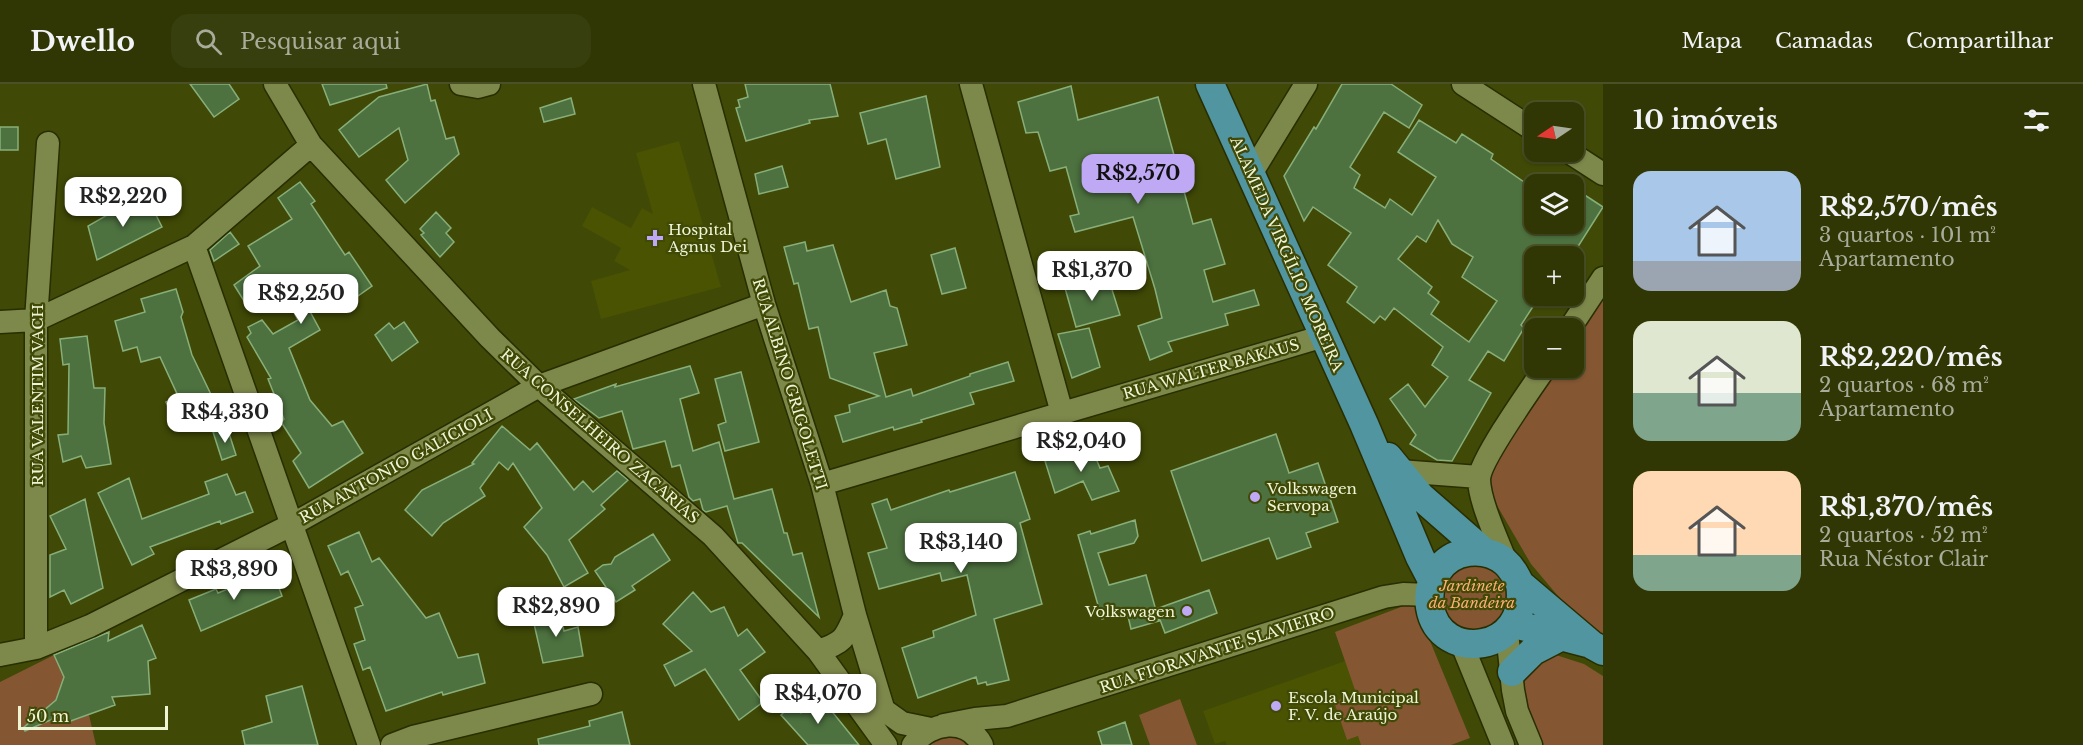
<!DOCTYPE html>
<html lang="pt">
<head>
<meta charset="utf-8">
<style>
	:root { --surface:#303704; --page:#383f0e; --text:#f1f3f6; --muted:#a8ac9a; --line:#4b5126; --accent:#bfa9f4 }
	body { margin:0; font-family:"Libre Baskerville",serif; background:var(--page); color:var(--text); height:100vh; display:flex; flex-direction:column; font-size:22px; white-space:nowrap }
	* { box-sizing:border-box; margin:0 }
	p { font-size:20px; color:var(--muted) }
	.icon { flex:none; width:33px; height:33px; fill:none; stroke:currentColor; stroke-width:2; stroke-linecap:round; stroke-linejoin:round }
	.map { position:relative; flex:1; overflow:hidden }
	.side { display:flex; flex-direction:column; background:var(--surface); width:480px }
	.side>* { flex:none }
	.needle { width:39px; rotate:257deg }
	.tools { position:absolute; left:1524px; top:18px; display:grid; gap:12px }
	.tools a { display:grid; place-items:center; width:60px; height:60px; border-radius:12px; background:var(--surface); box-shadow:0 2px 4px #0004,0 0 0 2px var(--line); font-size:30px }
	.scale { position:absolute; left:18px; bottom:15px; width:150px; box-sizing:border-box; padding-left:6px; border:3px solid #eef5d5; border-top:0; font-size:16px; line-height:21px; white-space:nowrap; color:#eef5d5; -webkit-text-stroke:4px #404906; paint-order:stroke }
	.price { position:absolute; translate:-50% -51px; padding:0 14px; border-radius:12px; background:#fff; color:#222; font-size:20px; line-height:39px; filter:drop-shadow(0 2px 3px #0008) }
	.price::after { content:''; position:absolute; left:50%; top:36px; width:18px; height:14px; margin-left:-9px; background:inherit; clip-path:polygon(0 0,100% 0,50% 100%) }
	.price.on { background:var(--accent); color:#111 }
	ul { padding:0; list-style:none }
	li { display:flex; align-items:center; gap:18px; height:150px; padding:0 30px }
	li span { display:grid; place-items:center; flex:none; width:168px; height:120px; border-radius:18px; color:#555 }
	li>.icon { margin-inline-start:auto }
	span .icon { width:72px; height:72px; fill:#fffc; stroke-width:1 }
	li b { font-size:26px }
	h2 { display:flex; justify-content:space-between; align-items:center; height:72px; padding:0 30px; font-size:26px }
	header { display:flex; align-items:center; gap:36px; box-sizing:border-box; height:84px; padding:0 30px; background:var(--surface); border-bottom:2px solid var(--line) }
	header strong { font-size:28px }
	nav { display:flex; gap:33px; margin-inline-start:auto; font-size:21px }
	.search { width:420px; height:54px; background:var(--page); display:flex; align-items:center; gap:15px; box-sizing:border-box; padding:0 21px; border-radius:18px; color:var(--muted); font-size:22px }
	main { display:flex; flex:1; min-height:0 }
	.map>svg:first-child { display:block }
	.built { fill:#495302 }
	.green { fill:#845632 }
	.building { fill:#4d713f; stroke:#88af7a; stroke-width:1.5; fill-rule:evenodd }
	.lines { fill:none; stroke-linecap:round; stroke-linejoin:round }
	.minor-casing { stroke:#282e00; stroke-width:25 }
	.major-casing { stroke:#282e00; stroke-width:31 }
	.minor { stroke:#7d884b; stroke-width:22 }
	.major { stroke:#5195a0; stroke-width:28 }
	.poi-dot { fill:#bfa9f4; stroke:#404906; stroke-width:2 }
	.labels { text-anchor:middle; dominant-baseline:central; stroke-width:4.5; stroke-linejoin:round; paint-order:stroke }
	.poi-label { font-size:15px; fill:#eef5d5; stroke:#404906; text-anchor:start }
	.street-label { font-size:15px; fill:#eef5d5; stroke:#404906 }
	.park-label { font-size:15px; font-style:italic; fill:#fbaf75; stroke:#404906 }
</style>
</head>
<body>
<header>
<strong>Dwello</strong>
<div class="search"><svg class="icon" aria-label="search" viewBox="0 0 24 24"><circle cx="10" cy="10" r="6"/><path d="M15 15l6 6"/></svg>Pesquisar aqui</div>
<nav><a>Mapa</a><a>Camadas</a><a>Compartilhar</a></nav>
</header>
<main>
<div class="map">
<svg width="1603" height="661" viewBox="0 0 1603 661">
	<rect width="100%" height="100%" fill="#404906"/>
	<path class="built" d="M679,57L721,203L601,235L591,197L630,186L614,177L621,164L582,142L592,123L631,144L642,124L653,130L636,69Z
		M1345,577L1357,610L1334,618L1347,656L1358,652L1361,661H1227L1225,657L1215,660L1203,627Z"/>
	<path class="green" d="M1603,206V551L1574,531L1531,480L1488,406V388L1552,284H1574V251Z
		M1493,480L1509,507L1505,527L1491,542L1481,546L1461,545L1443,532L1437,500L1450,481Z
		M1414,518L1470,654L1451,661H1361L1358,652L1347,656L1334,618L1356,609L1335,548Z
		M1553,570L1584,580L1603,592V661H1537L1520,621L1524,586Z
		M54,571L64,593L56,616L47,624L51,635L62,631L66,639L89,631L96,661H0V598Z
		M1180,615L1197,661H1150L1139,631Z
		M951,651L960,654L966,661H923L927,657Z"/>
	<path class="building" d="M190,0H229L239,15L214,33Z
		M322,0H386L387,4L330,21Z
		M427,0L431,17L435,16L446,55L454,53L459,70L405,119L386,96L408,76L399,44L359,73L339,46L379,13Z
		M745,0H830L838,32L809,36L810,39L746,57L736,24L740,23L738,16L748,13Z
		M1342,0H1391L1422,21L1409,44L1384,28L1350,83L1360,91L1354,104L1385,124L1390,115L1412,131L1436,93L1398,68L1419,36L1456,59L1462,50L1493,70L1491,75L1534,105V140H1574V104L1603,123L1572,172H1534V221L1521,241L1524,244L1504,277L1488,267L1469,296L1491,309L1452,377L1437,376L1410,360L1416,351L1390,315L1408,300L1425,323L1448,293L1432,281L1443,263L1394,224L1385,236L1380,232L1374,239L1347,218L1357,203L1328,181L1351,149L1313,123L1304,137L1284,92L1314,43L1316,45ZM1438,136L1452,160L1473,173L1462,193L1497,217L1469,258L1431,230L1439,218L1428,209L1432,203L1398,175L1417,152L1426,158Z
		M1071,2L1078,36L1158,13L1193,140L1211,135L1225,180L1204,186L1213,218L1254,206L1259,221L1225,230L1228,241L1168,258L1172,267L1150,276L1138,242L1162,234L1155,205L1133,133L1075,148L1070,132L1079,130L1066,83L1050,87L1038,48L1026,49L1018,18Z
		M926,12L940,83L896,95L886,55L868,60L860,29Z
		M571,14L575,30L544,38L540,24Z
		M0,43H18V66H0Z
		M782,82L788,103L759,110L755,90Z
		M300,98L315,117L311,120L345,171L349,168L372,202L348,219L335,201L306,220L320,246L289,264L310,316L332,342L343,337L363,369L309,404L293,377L301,369L281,338L284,335L268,295L271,294L247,253L251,249L248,243L262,236L273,250L298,236L280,204L249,225L234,201L260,182L248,162L292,135L278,114Z
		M149,117L162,143L97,176L88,142L128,119L132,126Z
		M436,128L451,144L446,149L454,158L440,173L421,151L424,149L420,145Z
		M230,148L239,160L214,177L210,166Z
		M805,158L807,167L833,161L851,218L886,206L890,222L897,224L907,261L874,269L886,313L911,305L913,312L970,292V290L1008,278L1014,297L970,309L974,320L921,336L922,338L894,346L893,343L843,358L835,332L850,328L849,321L879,312L830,294L818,243L809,245L798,199L794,200L784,163Z
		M955,164L966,204L942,210L931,171Z
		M1108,193L1120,231L1076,243L1065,204Z
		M176,205L183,228L181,233L192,271L216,321L177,340L166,318L178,312L160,273L141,278L137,263L123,267L115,237L145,228L141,215Z
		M404,238L418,258L392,277L375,251L389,239L394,245Z
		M1089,244L1100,283L1072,294L1058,250Z
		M87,252L94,304H105L104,339L111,380L86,384L81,372L63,378L58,351L68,350L69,280L63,281L60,255Z
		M690,282L699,309L680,315L693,367L719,358L734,415L772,405L784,449H787L793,471L802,469L819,533L742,459H738L727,422L706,428L703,426L700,415L693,417L689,413L680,381L672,383L665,357L633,365L622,327L599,334L574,315L616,300L615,303Z
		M741,288L759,358L725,367L718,341L726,338L715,295Z
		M502,342L530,366L537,359L574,406L583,397L593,408L617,387L628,396L601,421L605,425L569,456L588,489L564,503L547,471L524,443L542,424L513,379L508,386L499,378L480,404L485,412L443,439L432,452L405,426L422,406L474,380L472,379Z
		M227,343L236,371L222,376L213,348Z
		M1276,350L1289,389L1318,379L1338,438L1306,449L1311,463L1277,475L1269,454L1202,477L1171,387Z
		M1090,360L1100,384L1108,382L1119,407L1092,416L1083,397L1055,409L1045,377Z
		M1015,388L1030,435L1020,439L1042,520L994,535L1009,596L987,601L986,598L978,600L976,593L918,614L902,564L934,553L933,547L976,531L967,491L942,497L940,489L879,505L868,469L887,464L872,420L887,415L891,426L949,406L950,408Z
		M227,390L236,411L245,408L253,428L221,440L220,437L150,463L154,470L132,481L98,409L129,394L142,435L209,410L205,398Z
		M85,415L103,504L71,520L64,506L50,513V471L66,465L50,432Z
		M1135,436L1138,452L1134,459L1098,469L1109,501L1146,491L1159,537L1131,545L1127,528L1102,535L1078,451L1090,447L1091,450Z
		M359,448L372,478L379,474L426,534L439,529L458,574L478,570L485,599L443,611L442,608L386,627L370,583L363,586L354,560L365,556L355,524L363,521L348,487L341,491L328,462Z
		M653,450L670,476L632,502L635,506L616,518L595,487L603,481L611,480L615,473Z
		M273,487L282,512L201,547L189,516L216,505L218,509Z
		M1209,506L1217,529L1165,549L1156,525Z
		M693,508L711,528L724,523L738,552L747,545L765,568L740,586L763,618L739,636L705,585L675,602L664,581L692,567L663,540Z
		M559,526L564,547L578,543L583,572L543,579L532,531Z
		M142,541L156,574L148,577L150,610L112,613L115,621L65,639L62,631L25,647L23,644L56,616L64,593L54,571L109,548L108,557Z
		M302,602L318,661H245L242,647L272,638L266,612Z
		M820,613L834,630L859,661H808L781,631L793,620L801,629Z
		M622,628L630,661H539L538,655L590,642L589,637Z
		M1125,638L1132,661H1102L1098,648Z"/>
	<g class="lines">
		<defs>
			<path id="minor" d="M275,0L311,61L490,254L539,302L713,452L818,567L886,661
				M461,0L478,3L489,0
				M704,0L764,220L822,400L855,531L884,627
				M971,0L1062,329
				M1463,0L1534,46
				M1569,68L1603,90
				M1251,90L1306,0
				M194,162L369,661
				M0,238L36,236L194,162L311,61
				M1570,244L1603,194
				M1399,387L1479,393
				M822,400L1324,252
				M1506,478C1498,457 1479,417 1479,395C1480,376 1532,303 1545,284
				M1507,548L1513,606L1517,627L1531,661
				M1461,558L1503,661
				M36,564V236L48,59
				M818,567C843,559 845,555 855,531
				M0,571L36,564L90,542L293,440L539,302L764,220
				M874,619L902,639L931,645
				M944,641L975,635L1007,632L1384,513L1403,510L1429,511
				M392,661L413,653L591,610
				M913,661C930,638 967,632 982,661"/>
			<path id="major" d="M1210,0L1364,340L1420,473L1432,496
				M1388,373L1420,412L1484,468
				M1520,500C1531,570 1439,580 1430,523C1428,510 1430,499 1437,488C1451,465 1484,461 1505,478C1512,484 1516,492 1520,500L1592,561L1603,567
				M1514,540L1587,559
				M1512,588L1533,567L1560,553"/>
		</defs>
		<use href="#minor" class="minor-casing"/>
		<use href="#major" class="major-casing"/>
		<use href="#minor" class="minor"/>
		<use href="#major" class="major"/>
	</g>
	<g class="poi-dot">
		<path d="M652 145h6v6h6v6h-6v6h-6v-6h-6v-6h6z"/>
		<circle cx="1255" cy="413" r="6"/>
		<circle cx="1187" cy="527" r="6"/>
		<circle cx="1276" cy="622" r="6"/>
	</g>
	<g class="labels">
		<g class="poi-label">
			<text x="668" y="145">Hospital<tspan x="668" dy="17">Agnus Dei</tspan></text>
			<text x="1267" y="404">Volkswagen<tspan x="1267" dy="17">Servopa</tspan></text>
			<text x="1175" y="527" text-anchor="end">Volkswagen</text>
			<text x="1288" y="613">Escola Municipal<tspan x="1288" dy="17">F. V. de Araújo</tspan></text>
		</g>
		<g class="street-label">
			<text transform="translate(1287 170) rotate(66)">ALAMEDA VIRGÍLIO MOREIRA</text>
			<text transform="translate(1211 285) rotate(-16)">RUA WALTER BAKAUS</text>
			<text transform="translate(790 300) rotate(73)">RUA ALBINO GRIGOLETTI</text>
			<text transform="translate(37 311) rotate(-90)">RUA VALENTIM VACH</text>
			<text transform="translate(600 352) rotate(41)">RUA CONSELHEIRO ZACARIAS</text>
			<text transform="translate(396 382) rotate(-29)">RUA ANTONIO GALICIOLI</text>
			<text transform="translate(1217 566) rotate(-18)">RUA FIORAVANTE SLAVIEIRO</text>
		</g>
		<g class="park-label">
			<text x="1472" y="501">Jardinete<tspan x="1472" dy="17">da Bandeira</tspan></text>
		</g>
	</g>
</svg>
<div class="tools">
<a><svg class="needle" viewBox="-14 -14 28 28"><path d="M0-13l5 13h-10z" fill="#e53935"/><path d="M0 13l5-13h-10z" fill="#a8ac9a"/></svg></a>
<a><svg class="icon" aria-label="layers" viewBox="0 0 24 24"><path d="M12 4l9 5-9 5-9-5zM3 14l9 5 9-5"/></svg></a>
<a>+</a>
<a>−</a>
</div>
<div class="scale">50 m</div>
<b class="price on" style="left:1138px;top:121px">R$2,570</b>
<b class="price" style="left:123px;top:144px">R$2,220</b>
<b class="price" style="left:1092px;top:218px">R$1,370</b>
<b class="price" style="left:301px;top:241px">R$2,250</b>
<b class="price" style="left:225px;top:360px">R$4,330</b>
<b class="price" style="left:1081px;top:389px">R$2,040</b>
<b class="price" style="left:961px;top:490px">R$3,140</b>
<b class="price" style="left:234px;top:517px">R$3,890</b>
<b class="price" style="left:556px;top:554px">R$2,890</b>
<b class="price" style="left:818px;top:641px">R$4,070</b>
</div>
<section class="side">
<h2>10 imóveis<svg class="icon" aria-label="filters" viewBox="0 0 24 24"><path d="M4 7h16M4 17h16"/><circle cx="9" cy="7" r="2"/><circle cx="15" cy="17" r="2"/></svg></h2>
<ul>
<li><span style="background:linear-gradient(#a9c7e8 75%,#9aa5b1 0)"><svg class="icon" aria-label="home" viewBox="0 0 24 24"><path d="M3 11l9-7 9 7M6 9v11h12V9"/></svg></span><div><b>R$2,570/mês</b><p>3 quartos · 101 m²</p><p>Apartamento</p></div></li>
<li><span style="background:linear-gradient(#dfe7d0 60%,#7fa58c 0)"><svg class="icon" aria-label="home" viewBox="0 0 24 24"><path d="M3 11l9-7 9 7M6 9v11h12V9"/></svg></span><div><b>R$2,220/mês</b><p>2 quartos · 68 m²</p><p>Apartamento</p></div></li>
<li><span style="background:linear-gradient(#ffd9b3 70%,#7fa58c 0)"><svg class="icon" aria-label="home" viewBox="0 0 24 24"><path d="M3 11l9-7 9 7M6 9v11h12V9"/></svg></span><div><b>R$1,370/mês</b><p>2 quartos · 52 m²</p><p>Rua Néstor Clair</p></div></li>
</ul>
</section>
</main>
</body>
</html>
